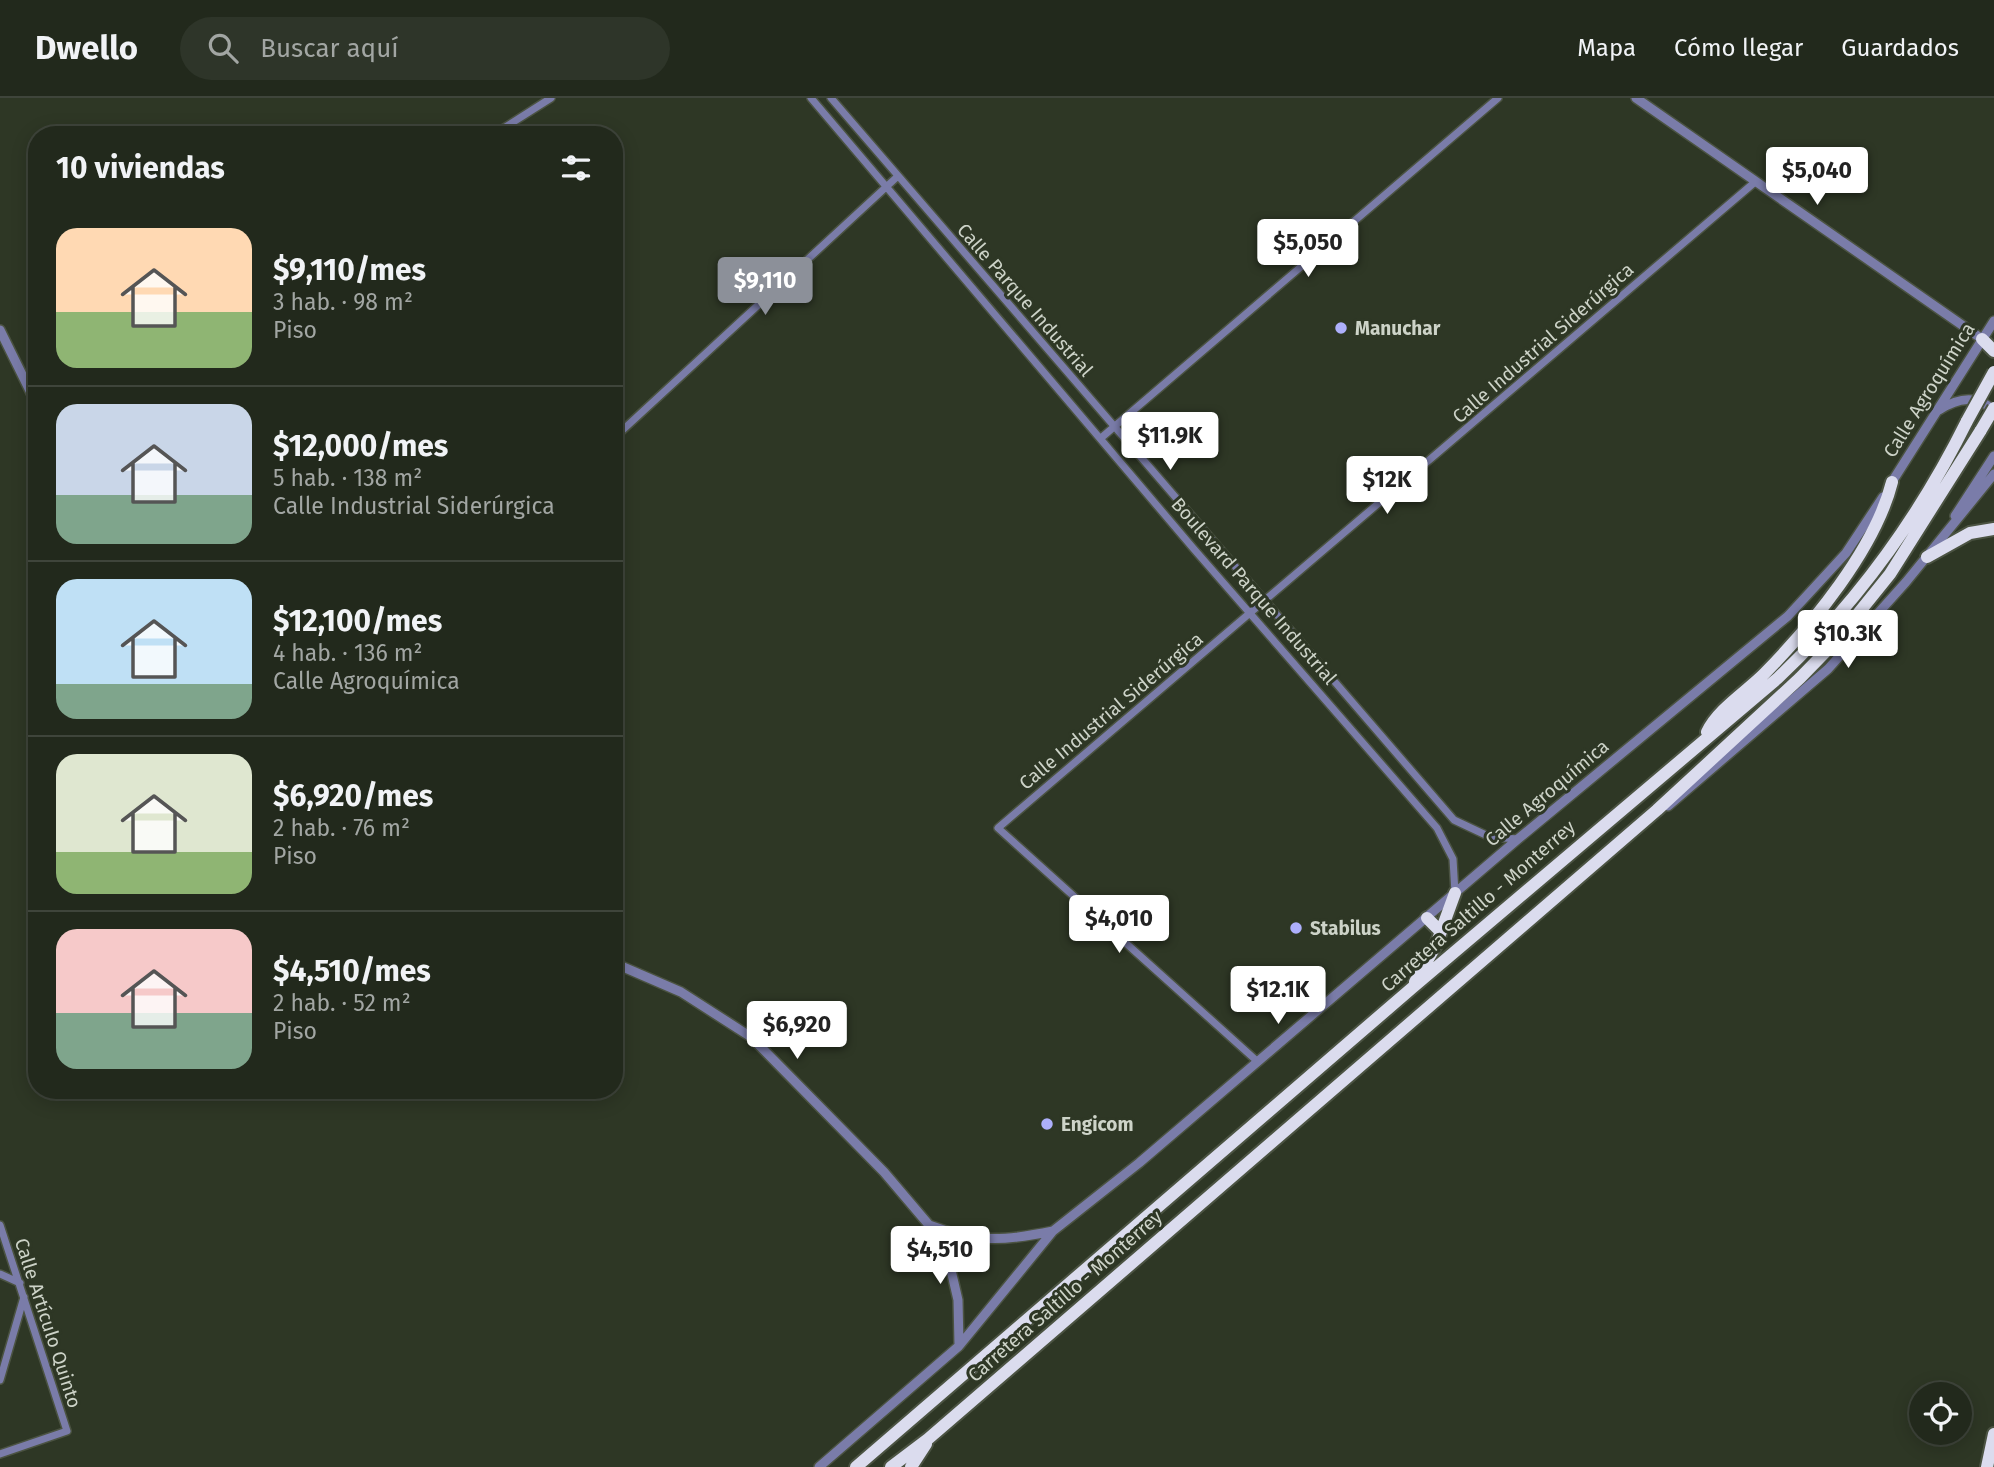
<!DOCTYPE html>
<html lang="es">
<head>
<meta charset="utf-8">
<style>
	:root { --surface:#22291c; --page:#2e3529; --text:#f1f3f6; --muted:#a2a6a3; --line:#3f453b; --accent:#8c9099 }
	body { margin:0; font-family:"Fira Sans",sans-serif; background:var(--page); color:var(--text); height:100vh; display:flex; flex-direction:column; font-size:26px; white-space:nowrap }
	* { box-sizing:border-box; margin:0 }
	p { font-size:23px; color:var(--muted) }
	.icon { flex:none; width:38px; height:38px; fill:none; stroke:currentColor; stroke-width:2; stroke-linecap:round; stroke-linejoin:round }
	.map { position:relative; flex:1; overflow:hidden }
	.sheet { position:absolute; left:28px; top:28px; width:595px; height:973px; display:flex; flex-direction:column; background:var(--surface); border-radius:28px; box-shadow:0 4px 18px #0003,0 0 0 2px var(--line) }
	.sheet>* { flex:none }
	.controls { position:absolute; left:1909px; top:1284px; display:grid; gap:14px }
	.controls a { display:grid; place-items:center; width:63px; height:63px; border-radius:50%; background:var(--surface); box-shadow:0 4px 18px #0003,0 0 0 2px var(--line); font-size:35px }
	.price { position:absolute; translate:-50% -60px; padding:0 16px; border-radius:7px; background:#fff; color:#222; font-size:23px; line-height:46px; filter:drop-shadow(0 2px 4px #0008) }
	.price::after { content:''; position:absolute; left:50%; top:42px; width:21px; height:16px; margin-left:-10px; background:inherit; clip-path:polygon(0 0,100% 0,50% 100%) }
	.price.active { background:var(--accent); color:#fff }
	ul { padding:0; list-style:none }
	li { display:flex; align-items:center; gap:21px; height:175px; padding:0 28px }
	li+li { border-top:2px solid var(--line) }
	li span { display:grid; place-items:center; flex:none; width:196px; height:140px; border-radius:21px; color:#555 }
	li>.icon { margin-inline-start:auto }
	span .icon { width:84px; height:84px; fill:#fffc; stroke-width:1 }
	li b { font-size:30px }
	h2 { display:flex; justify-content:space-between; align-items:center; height:84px; padding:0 28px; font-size:30px }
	header { display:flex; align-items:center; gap:42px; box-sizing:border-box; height:98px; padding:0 35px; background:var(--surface); border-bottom:2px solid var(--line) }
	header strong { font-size:33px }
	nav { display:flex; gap:38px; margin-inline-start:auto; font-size:24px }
	.search { width:490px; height:63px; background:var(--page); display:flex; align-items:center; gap:18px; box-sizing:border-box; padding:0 24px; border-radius:38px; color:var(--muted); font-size:26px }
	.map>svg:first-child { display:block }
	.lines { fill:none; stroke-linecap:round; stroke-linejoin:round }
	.minor-casing { stroke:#4b5342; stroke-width:10 }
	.tertiary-casing { stroke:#4b5342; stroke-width:12 }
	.trunk-casing { stroke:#4b5342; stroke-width:16 }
	.minor { stroke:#7a7ca9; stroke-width:7 }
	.tertiary { stroke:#7a7ca9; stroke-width:9 }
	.trunk { stroke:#dbdcee; stroke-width:12 }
	.trunk-bridge-casing { stroke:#4b5342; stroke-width:16; stroke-linecap:butt }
	.trunk-bridge { stroke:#dbdcee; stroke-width:12 }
	.poi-dot { fill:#adaffb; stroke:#2e3725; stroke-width:2.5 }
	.labels { text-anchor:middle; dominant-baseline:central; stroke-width:6; stroke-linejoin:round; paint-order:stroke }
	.street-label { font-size:19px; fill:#cdd3c8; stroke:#2e3725 }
	.poi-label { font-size:19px; font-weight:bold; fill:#cdd3c8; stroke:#2e3725; text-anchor:start }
</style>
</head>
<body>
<header>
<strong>Dwello</strong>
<div class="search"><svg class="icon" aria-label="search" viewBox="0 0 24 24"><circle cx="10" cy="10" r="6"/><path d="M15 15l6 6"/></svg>Buscar aquí</div>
<nav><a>Mapa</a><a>Cómo llegar</a><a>Guardados</a></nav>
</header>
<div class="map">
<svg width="1994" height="1369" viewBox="0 0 1994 1369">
	<rect width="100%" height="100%" fill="#2e3725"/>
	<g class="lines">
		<defs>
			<path id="minor" d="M811,0L1193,450L1437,730L1453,761L1455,795
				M831,0L1454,722L1490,739L1518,741
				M493,37L551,0
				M614,340L898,78
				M1101,340L1498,0
				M1258,964L998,730L1755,84
				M0,1127L67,1333L0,1356
				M0,1176L20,1185
				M0,1282L24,1199"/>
			<path id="tertiary" d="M1636,0L1982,241
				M0,232L37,307
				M1939,312C1958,300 1977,296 1994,313
				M1890,387L1994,223
				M1955,418L1994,358
				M1668,708L1828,571L1906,484L1994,376
				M614,865L681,894L751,939L884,1074L929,1127L951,1172L958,1202L959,1247
				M929,1127C976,1145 1005,1143 1053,1133
				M819,1369L959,1248L1053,1133L1139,1065L1518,741L1788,518L1846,455L1883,399"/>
			<path id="trunk" d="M1982,241L1994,253
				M1927,459L1970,435L1994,431
				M1707,634C1718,611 1746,594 1764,576C1812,527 1875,451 1892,384
				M1427,820L1441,834
				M1415,884L1436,847L1455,795
				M856,1369L1412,890L1778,580C1857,505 1919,420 1967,323
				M891,1369L928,1341L1657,712L1800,580L1836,543L1890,476L1981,332
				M911,1369L926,1346
				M1987,1369L1994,1336"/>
		</defs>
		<use href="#minor" class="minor-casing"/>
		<use href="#tertiary" class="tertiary-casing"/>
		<use href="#trunk" class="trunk-casing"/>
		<use href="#minor" class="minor"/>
		<use href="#tertiary" class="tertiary"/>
		<use href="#trunk" class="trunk"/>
		<defs>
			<path id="trunk-bridge" d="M1967,323L1994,274
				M1981,332L1994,310"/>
		</defs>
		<use href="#trunk-bridge" class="trunk-bridge-casing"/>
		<use href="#trunk-bridge" class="trunk-bridge"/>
	</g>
	<g class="poi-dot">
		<circle cx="1341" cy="230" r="7"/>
		<circle cx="1296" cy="830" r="7"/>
		<circle cx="1047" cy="1026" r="7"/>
	</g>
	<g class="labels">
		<g class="street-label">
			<text transform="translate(1025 202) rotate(49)">Calle Parque Industrial</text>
			<text transform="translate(1543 245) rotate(-41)">Calle Industrial Siderúrgica</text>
			<text transform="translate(1929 292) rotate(-58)">Calle Agroquímica</text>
			<text transform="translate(1254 493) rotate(49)">Boulevard Parque Industrial</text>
			<text transform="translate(1111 613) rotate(-40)">Calle Industrial Siderúrgica</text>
			<text transform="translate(1547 695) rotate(-40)">Calle Agroquímica</text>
			<text transform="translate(1478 808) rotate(-41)">Carretera Saltillo - Monterrey</text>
			<text transform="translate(1065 1198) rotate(-41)">Carretera Saltillo - Monterrey</text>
			<text transform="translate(48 1225) rotate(72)">Calle Artículo Quinto</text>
		</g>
		<g class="poi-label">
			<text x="1355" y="230">Manuchar</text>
			<text x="1310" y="830">Stabilus</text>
			<text x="1061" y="1026">Engicom</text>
		</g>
	</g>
</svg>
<div class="controls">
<a><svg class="icon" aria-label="locate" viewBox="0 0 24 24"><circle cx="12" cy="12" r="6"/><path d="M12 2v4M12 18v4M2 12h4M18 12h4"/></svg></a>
</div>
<b class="price" style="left:1817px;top:109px">$5,040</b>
<b class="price" style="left:1308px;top:181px">$5,050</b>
<b class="price active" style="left:765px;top:219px">$9,110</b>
<b class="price" style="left:1170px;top:374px">$11.9K</b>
<b class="price" style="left:1387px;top:418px">$12K</b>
<b class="price" style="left:1848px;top:572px">$10.3K</b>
<b class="price" style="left:1119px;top:857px">$4,010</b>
<b class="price" style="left:1278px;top:928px">$12.1K</b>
<b class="price" style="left:797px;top:963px">$6,920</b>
<b class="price" style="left:940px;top:1188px">$4,510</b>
<section class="sheet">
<h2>10 viviendas<svg class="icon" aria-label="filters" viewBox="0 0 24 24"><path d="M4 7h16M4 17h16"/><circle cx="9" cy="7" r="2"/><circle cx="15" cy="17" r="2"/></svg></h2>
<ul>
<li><span style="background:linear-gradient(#ffd9b3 60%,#8fb573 0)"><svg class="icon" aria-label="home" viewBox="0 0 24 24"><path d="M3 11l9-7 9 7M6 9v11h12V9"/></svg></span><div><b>$9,110/mes</b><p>3 hab. · 98 m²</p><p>Piso</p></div></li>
<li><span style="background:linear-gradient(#c9d6e8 65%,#7fa58c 0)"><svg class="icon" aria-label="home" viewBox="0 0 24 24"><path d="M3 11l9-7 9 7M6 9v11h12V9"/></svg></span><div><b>$12,000/mes</b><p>5 hab. · 138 m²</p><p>Calle Industrial Siderúrgica</p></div></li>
<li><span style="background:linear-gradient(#bfe0f5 75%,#7fa58c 0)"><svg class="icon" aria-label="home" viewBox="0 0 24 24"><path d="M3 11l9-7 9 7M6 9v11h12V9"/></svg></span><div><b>$12,100/mes</b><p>4 hab. · 136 m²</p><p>Calle Agroquímica</p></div></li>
<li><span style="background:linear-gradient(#dfe7d0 70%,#8fb573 0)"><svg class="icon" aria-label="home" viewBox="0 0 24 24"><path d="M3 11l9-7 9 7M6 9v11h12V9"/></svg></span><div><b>$6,920/mes</b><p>2 hab. · 76 m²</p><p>Piso</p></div></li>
<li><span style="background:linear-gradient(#f6c9c9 60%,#7fa58c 0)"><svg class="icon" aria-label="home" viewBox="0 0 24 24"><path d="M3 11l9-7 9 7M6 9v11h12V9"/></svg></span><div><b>$4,510/mes</b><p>2 hab. · 52 m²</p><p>Piso</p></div></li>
</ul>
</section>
</div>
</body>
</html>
